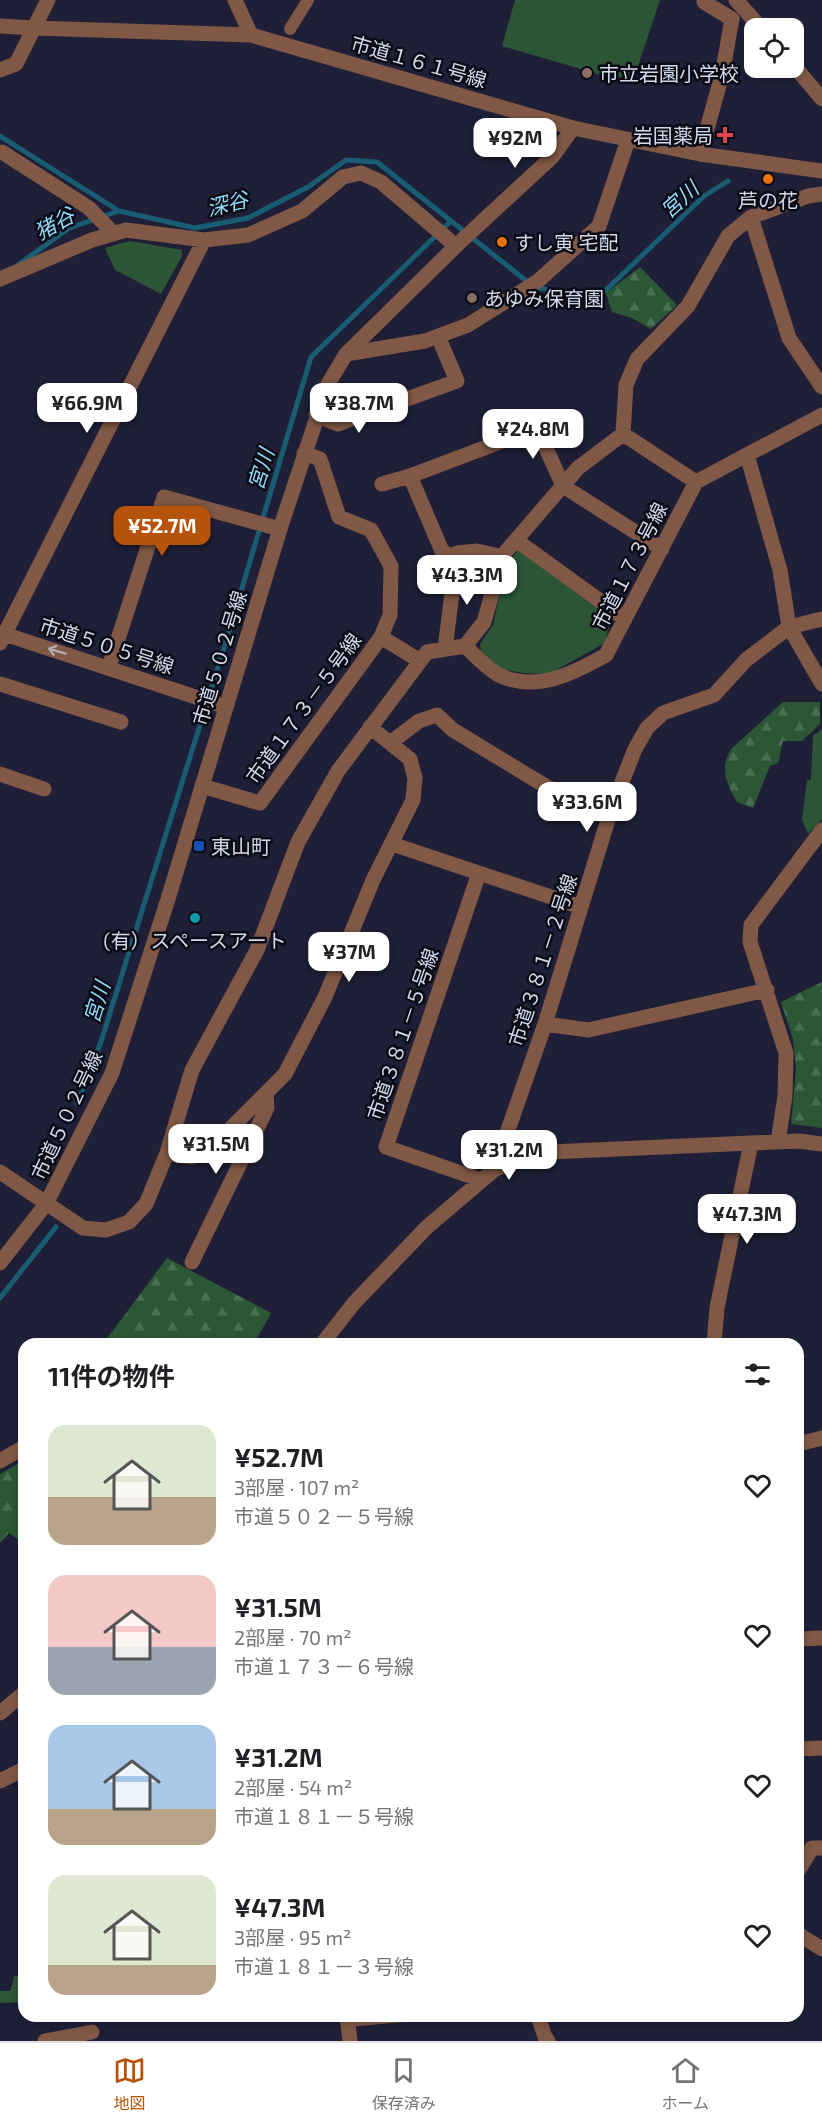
<!DOCTYPE html>
<html lang="ja">
<head>
<meta charset="utf-8">
<style>
	:root { --surface:#fff; --page:#f6f6f6; --text:#202124; --muted:#757577; --line:#e0e0e0; --accent:#b45309 }
	body { margin:0; font-family:"Exo 2","Noto Sans JP",sans-serif; background:var(--page); color:var(--text); height:100vh; display:flex; flex-direction:column; font-size:22px; white-space:nowrap }
	* { box-sizing:border-box; margin:0 }
	p { font-size:20px; color:var(--muted) }
	.icon { flex:none; width:33px; height:33px; fill:none; stroke:currentColor; stroke-width:2; stroke-linecap:round; stroke-linejoin:round }
	.map { position:relative; flex:1; overflow:hidden }
	.sheet { position:absolute; left:18px; top:1338px; width:786px; height:684px; display:flex; flex-direction:column; background:var(--surface); border-radius:18px; box-shadow:0 3px 9px #0003 }
	.sheet>* { flex:none }
	.tools { position:absolute; left:744px; top:18px; display:grid; gap:12px }
	.tools a { display:grid; place-items:center; width:60px; height:60px; border-radius:12px; background:var(--surface); box-shadow:0 3px 9px #0003; font-size:30px }
	.price { position:absolute; translate:-50% -51px; padding:0 14px; border-radius:12px; background:#fff; color:#222; font-size:20px; line-height:39px; filter:drop-shadow(0 2px 3px #0008) }
	.price::after { content:''; position:absolute; left:50%; top:36px; width:18px; height:14px; margin-left:-9px; background:inherit; clip-path:polygon(0 0,100% 0,50% 100%) }
	.price.on { background:var(--accent); color:#fff }
	ul { padding:0; list-style:none }
	li { display:flex; align-items:center; gap:18px; height:150px; padding:0 30px }
	li span { display:grid; place-items:center; flex:none; width:168px; height:120px; border-radius:18px; color:#555 }
	li>.icon { margin-inline-start:auto }
	span .icon { width:72px; height:72px; fill:#fffc; stroke-width:1 }
	li b { font-size:26px }
	h2 { display:flex; justify-content:space-between; align-items:center; height:72px; padding:0 30px; font-size:26px }
	.dock { display:flex; justify-content:space-around; align-items:center; height:84px; border-top:2px solid var(--line); background:var(--surface); font-size:16px; color:var(--muted) }
	.dock a { display:grid; justify-items:center; gap:3px }
	.dock .on { color:var(--accent) }
	.map>svg:first-child { display:block }
	.forest { fill:url(#forest-firs) }
	.green { fill:#2c5535 }
	.lines { fill:none; stroke-linecap:round; stroke-linejoin:round }
	.stream { stroke:#185d73; stroke-width:5 }
	.service { stroke:#805845; stroke-width:8 }
	.pedestrian { stroke:#805845; stroke-width:12 }
	.minor { stroke:#805845; stroke-width:15 }
	.tertiary { stroke:#805845; stroke-width:15 }
	.oneway { stroke:#b8abaf }
	.education-dot { fill:#8d6e63; stroke:#0a0b15; stroke-width:2 }
	.health-dot { fill:#e0444e; stroke:#0a0b15; stroke-width:2 }
	.food-dot { fill:#e8710a; stroke:#0a0b15; stroke-width:2 }
	.transit-dot { fill:#1a4fb4; stroke:#0a0b15; stroke-width:2 }
	.culture-dot { fill:#0f9aa8; stroke:#0a0b15; stroke-width:2 }
	.labels { text-anchor:middle; dominant-baseline:central; stroke-width:5; stroke-linejoin:round; paint-order:stroke }
	.street-label { font-size:20px; fill:#d6d7e8; stroke:#0a0b15 }
	.poi-label { font-size:20px; fill:#d6d7e8; stroke:#0a0b15; text-anchor:start }
	.water-label { font-size:21px; font-style:italic; fill:#90dbf7; stroke:#0a0b15 }
</style>
</head>
<body>
<div class="map">
<svg width="822" height="2041" viewBox="0 0 822 2041">
	<defs>
		<pattern id="forest-firs" width="22" height="20" patternUnits="userSpaceOnUse" patternTransform="scale(1.5)"><rect width="22" height="20" fill="#2c5735"/><path d="M5 1l3.5 6h-7zM16 11l3.5 6h-7z" fill="#4a6e52"/></pattern>
	</defs>
	<rect width="100%" height="100%" fill="#1f2038"/>
	<path class="forest" d="M640,267L677,305L651,329L632,318L612,312L606,293Z
		M783,702H820V724L802,741H783L778,763L770,766L753,808L737,802C726,783 719,768 732,748Z
		M822,982V1128L791,1124L796,1069L793,1039L781,1002Z
		M167,1258L271,1313L254,1344H103Z
		M24,1460V1536L20,1541L9,1533L0,1543V1474Z
		M14,1976L24,1977V2002L0,2003V1991H11Z"/>
	<path class="green" d="M515,0H660L632,84L502,46Z
		M130,241L182,250V256L161,294L115,270L105,248Z
		M518,550L611,618L605,643L549,674L523,673L501,669L481,653L480,644L493,625L506,566Z
		M822,729V819L808,834L802,820L807,780H811L813,736Z"/>
	<g class="lines">
		<path class="stream" d="M0,136L119,211L195,228L248,218L308,187L346,160L377,162L534,287L570,294L605,291L704,196L728,181
			M104,216L119,211
			M18,265L69,228L93,220
			M77,1104L101,1042L225,645L311,357L451,221
			M0,1298L56,1227"/>
		<path class="service" d="M348,2023L424,2016"/>
		<path class="pedestrian" d="M290,29L308,0"/>
		<path class="minor" d="M736,0L761,28
			M34,28L48,0
			M794,66L822,99
			M2,152L89,208L114,234
			M700,154L722,75L732,19L704,2L705,0
			M751,217L789,338L822,387
			M0,279L92,240L126,230L204,240L248,235L302,211L343,177L361,173L381,182L456,246
			M346,354L425,341L468,325L538,281L599,226L628,140
			M316,415L338,424L457,381L438,336
			M623,434L696,482
			M747,455L780,570L789,627L822,684
			M410,476L442,551L455,559
			M382,484L410,476L537,428L563,486L662,549
			M516,540L625,619
			M0,635L4,634L226,707
			M381,637L420,661
			M0,643L204,240
			M465,646L484,622L503,555L578,468L623,434L626,385L637,359L688,306L728,236L751,217L808,196L822,194
			M445,649L457,553L477,551L503,557
			M109,667L164,497L280,529
			M0,684L121,722
			M390,743L419,721L437,715L453,730L547,787L611,810
			M0,774L44,789
			M202,786L260,803L381,637L390,615L391,566L371,530L339,517L320,459L304,453
			M392,844L581,907
			M479,873L386,1147L481,1180
			M545,1024L588,1030L767,990
			M778,1142L785,1096L786,1053L750,942L751,925L822,830
			M167,1153L192,1157L224,1135L285,1074L325,997L373,880L413,800L415,778L410,759L370,727
			M494,1170L545,1024L611,810L635,749L647,728L663,713L714,695L746,660L789,627L822,619
			M0,1172L83,1228L106,1230L129,1222L146,1204L167,1153L192,1070L257,950L298,842L338,771L427,652L465,646C475,655 488,670 501,676C538,692 574,673 606,655L696,482L822,415
			M192,1262L267,1108L266,1094
			M322,1344L354,1303L427,1227L494,1170L528,1153L751,1143L799,1141L822,1144
			M714,1344L717,1308L751,1143
			M798,1444L822,1438
			M0,1461L24,1447
			M0,1713L24,1693
			M798,1749L822,1748
			M798,1871L812,1848H822
			M798,1934L822,1949
			M347,2016L350,2041
			M538,2016L545,2037L548,2041
			M45,2041L92,2032"/>
		<path class="tertiary" d="M235,0L251,35
			M0,26L34,28L251,35L573,128L700,154L822,171
			M0,70L16,64L34,28
			M0,1263L46,1204L112,1073L168,899L280,529L328,384L346,354L459,243L552,157L573,128
			M798,1639L822,1638
			M0,1781L24,1769"/>
	</g>
	<defs><path id="oneway-shaft" d="M-6 0H5M1.5-3L5.5 0L1.5 3" fill="none" stroke-width="1.6" stroke-linecap="round" stroke-linejoin="round" transform="scale(1.5)"/></defs>
	<use class="oneway" href="#oneway-shaft" transform="translate(57 651) rotate(-163)"/>
	<g class="education-dot">
		<circle cx="587" cy="73" r="6"/>
		<circle cx="472" cy="298" r="6"/>
	</g>
	<path class="health-dot" d="M722 126h6v6h6v6h-6v6h-6v-6h-6v-6h6z"/>
	<g class="food-dot">
		<circle cx="768" cy="179" r="6"/>
		<circle cx="502" cy="242" r="6"/>
	</g>
	<rect class="transit-dot" x="193" y="840" width="12" height="12" rx="3"/>
	<circle class="culture-dot" cx="195" cy="918" r="6"/>
	<g class="labels">
		<g class="street-label">
			<text transform="translate(419 61) rotate(16)">市道１６１号線</text>
			<text transform="translate(629 566) rotate(-63)">市道１７３号線</text>
			<text transform="translate(107 645) rotate(18)">市道５０５号線</text>
			<text transform="translate(219 658) rotate(-73)">市道５０２号線</text>
			<text transform="translate(303 708) rotate(-54)">市道１７３－５号線</text>
			<text transform="translate(542 960) rotate(-72)">市道３８１－２号線</text>
			<text transform="translate(402 1034) rotate(-71)">市道３８１－５号線</text>
			<text transform="translate(66 1115) rotate(-65)">市道５０２号線</text>
		</g>
		<g class="poi-label">
			<text x="599" y="73">市立岩園小学校</text>
			<text x="713" y="135" text-anchor="end">岩国薬局</text>
			<text x="768" y="200" text-anchor="middle">芦の花</text>
			<text x="514" y="242">すし寅 宅配</text>
			<text x="484" y="298">あゆみ保育園</text>
			<text x="211" y="846">東山町</text>
			<text x="195" y="940" text-anchor="middle">(有）スペースアート</text>
		</g>
		<g class="water-label">
			<text transform="translate(679 199) rotate(-42)">宮川</text>
			<text transform="translate(227 203) rotate(-14)">深谷</text>
			<text transform="translate(54 223) rotate(-30)">猪谷</text>
			<text transform="translate(260 469) rotate(-73)">宮川</text>
			<text transform="translate(96 1002) rotate(-73)">宮川</text>
		</g>
	</g>
</svg>
<div class="tools">
<a><svg class="icon" aria-label="locate" viewBox="0 0 24 24"><circle cx="12" cy="12" r="6"/><path d="M12 2v4M12 18v4M2 12h4M18 12h4"/></svg></a>
</div>
<b class="price" style="left:515px;top:169px">¥92M</b>
<b class="price" style="left:87px;top:434px">¥66.9M</b>
<b class="price" style="left:359px;top:434px">¥38.7M</b>
<b class="price" style="left:533px;top:460px">¥24.8M</b>
<b class="price on" style="left:162px;top:557px">¥52.7M</b>
<b class="price" style="left:467px;top:606px">¥43.3M</b>
<b class="price" style="left:587px;top:833px">¥33.6M</b>
<b class="price" style="left:349px;top:983px">¥37M</b>
<b class="price" style="left:216px;top:1175px">¥31.5M</b>
<b class="price" style="left:509px;top:1181px">¥31.2M</b>
<b class="price" style="left:747px;top:1245px">¥47.3M</b>
<section class="sheet">
<h2>11件の物件<svg class="icon" aria-label="filters" viewBox="0 0 24 24"><path d="M4 7h16M4 17h16"/><circle cx="9" cy="7" r="2"/><circle cx="15" cy="17" r="2"/></svg></h2>
<ul>
<li><span style="background:linear-gradient(#dfe7d0 60%,#b9a48a 0)"><svg class="icon" aria-label="home" viewBox="0 0 24 24"><path d="M3 11l9-7 9 7M6 9v11h12V9"/></svg></span><div><b>¥52.7M</b><p>3部屋 · 107 m²</p><p>市道５０２－５号線</p></div><svg class="icon" aria-label="heart" viewBox="0 0 24 24"><path d="M12 20l-8-8c-3-5 5-10 8-4 3-6 11-1 8 4z"/></svg></li>
<li><span style="background:linear-gradient(#f6c9c9 60%,#9aa5b1 0)"><svg class="icon" aria-label="home" viewBox="0 0 24 24"><path d="M3 11l9-7 9 7M6 9v11h12V9"/></svg></span><div><b>¥31.5M</b><p>2部屋 · 70 m²</p><p>市道１７３－６号線</p></div><svg class="icon" aria-label="heart" viewBox="0 0 24 24"><path d="M12 20l-8-8c-3-5 5-10 8-4 3-6 11-1 8 4z"/></svg></li>
<li><span style="background:linear-gradient(#a9c7e8 70%,#b9a48a 0)"><svg class="icon" aria-label="home" viewBox="0 0 24 24"><path d="M3 11l9-7 9 7M6 9v11h12V9"/></svg></span><div><b>¥31.2M</b><p>2部屋 · 54 m²</p><p>市道１８１－５号線</p></div><svg class="icon" aria-label="heart" viewBox="0 0 24 24"><path d="M12 20l-8-8c-3-5 5-10 8-4 3-6 11-1 8 4z"/></svg></li>
<li><span style="background:linear-gradient(#dfe7d0 75%,#b9a48a 0)"><svg class="icon" aria-label="home" viewBox="0 0 24 24"><path d="M3 11l9-7 9 7M6 9v11h12V9"/></svg></span><div><b>¥47.3M</b><p>3部屋 · 95 m²</p><p>市道１８１－３号線</p></div><svg class="icon" aria-label="heart" viewBox="0 0 24 24"><path d="M12 20l-8-8c-3-5 5-10 8-4 3-6 11-1 8 4z"/></svg></li>
</ul>
</section>
</div>
<nav class="dock">
<a class="on"><svg class="icon" aria-label="map" viewBox="0 0 24 24"><path d="M3 6l6-2 6 2 6-2v14l-6 2-6-2-6 2zM9 4v14M15 6v14"/></svg>地図</a>
<a><svg class="icon" aria-label="saved" viewBox="0 0 24 24"><path d="M7 4h10v16l-5-4-5 4z"/></svg>保存済み</a>
<a><svg class="icon" aria-label="home" viewBox="0 0 24 24"><path d="M3 11l9-7 9 7M6 9v11h12V9"/></svg>ホーム</a>
</nav>
</body>
</html>
